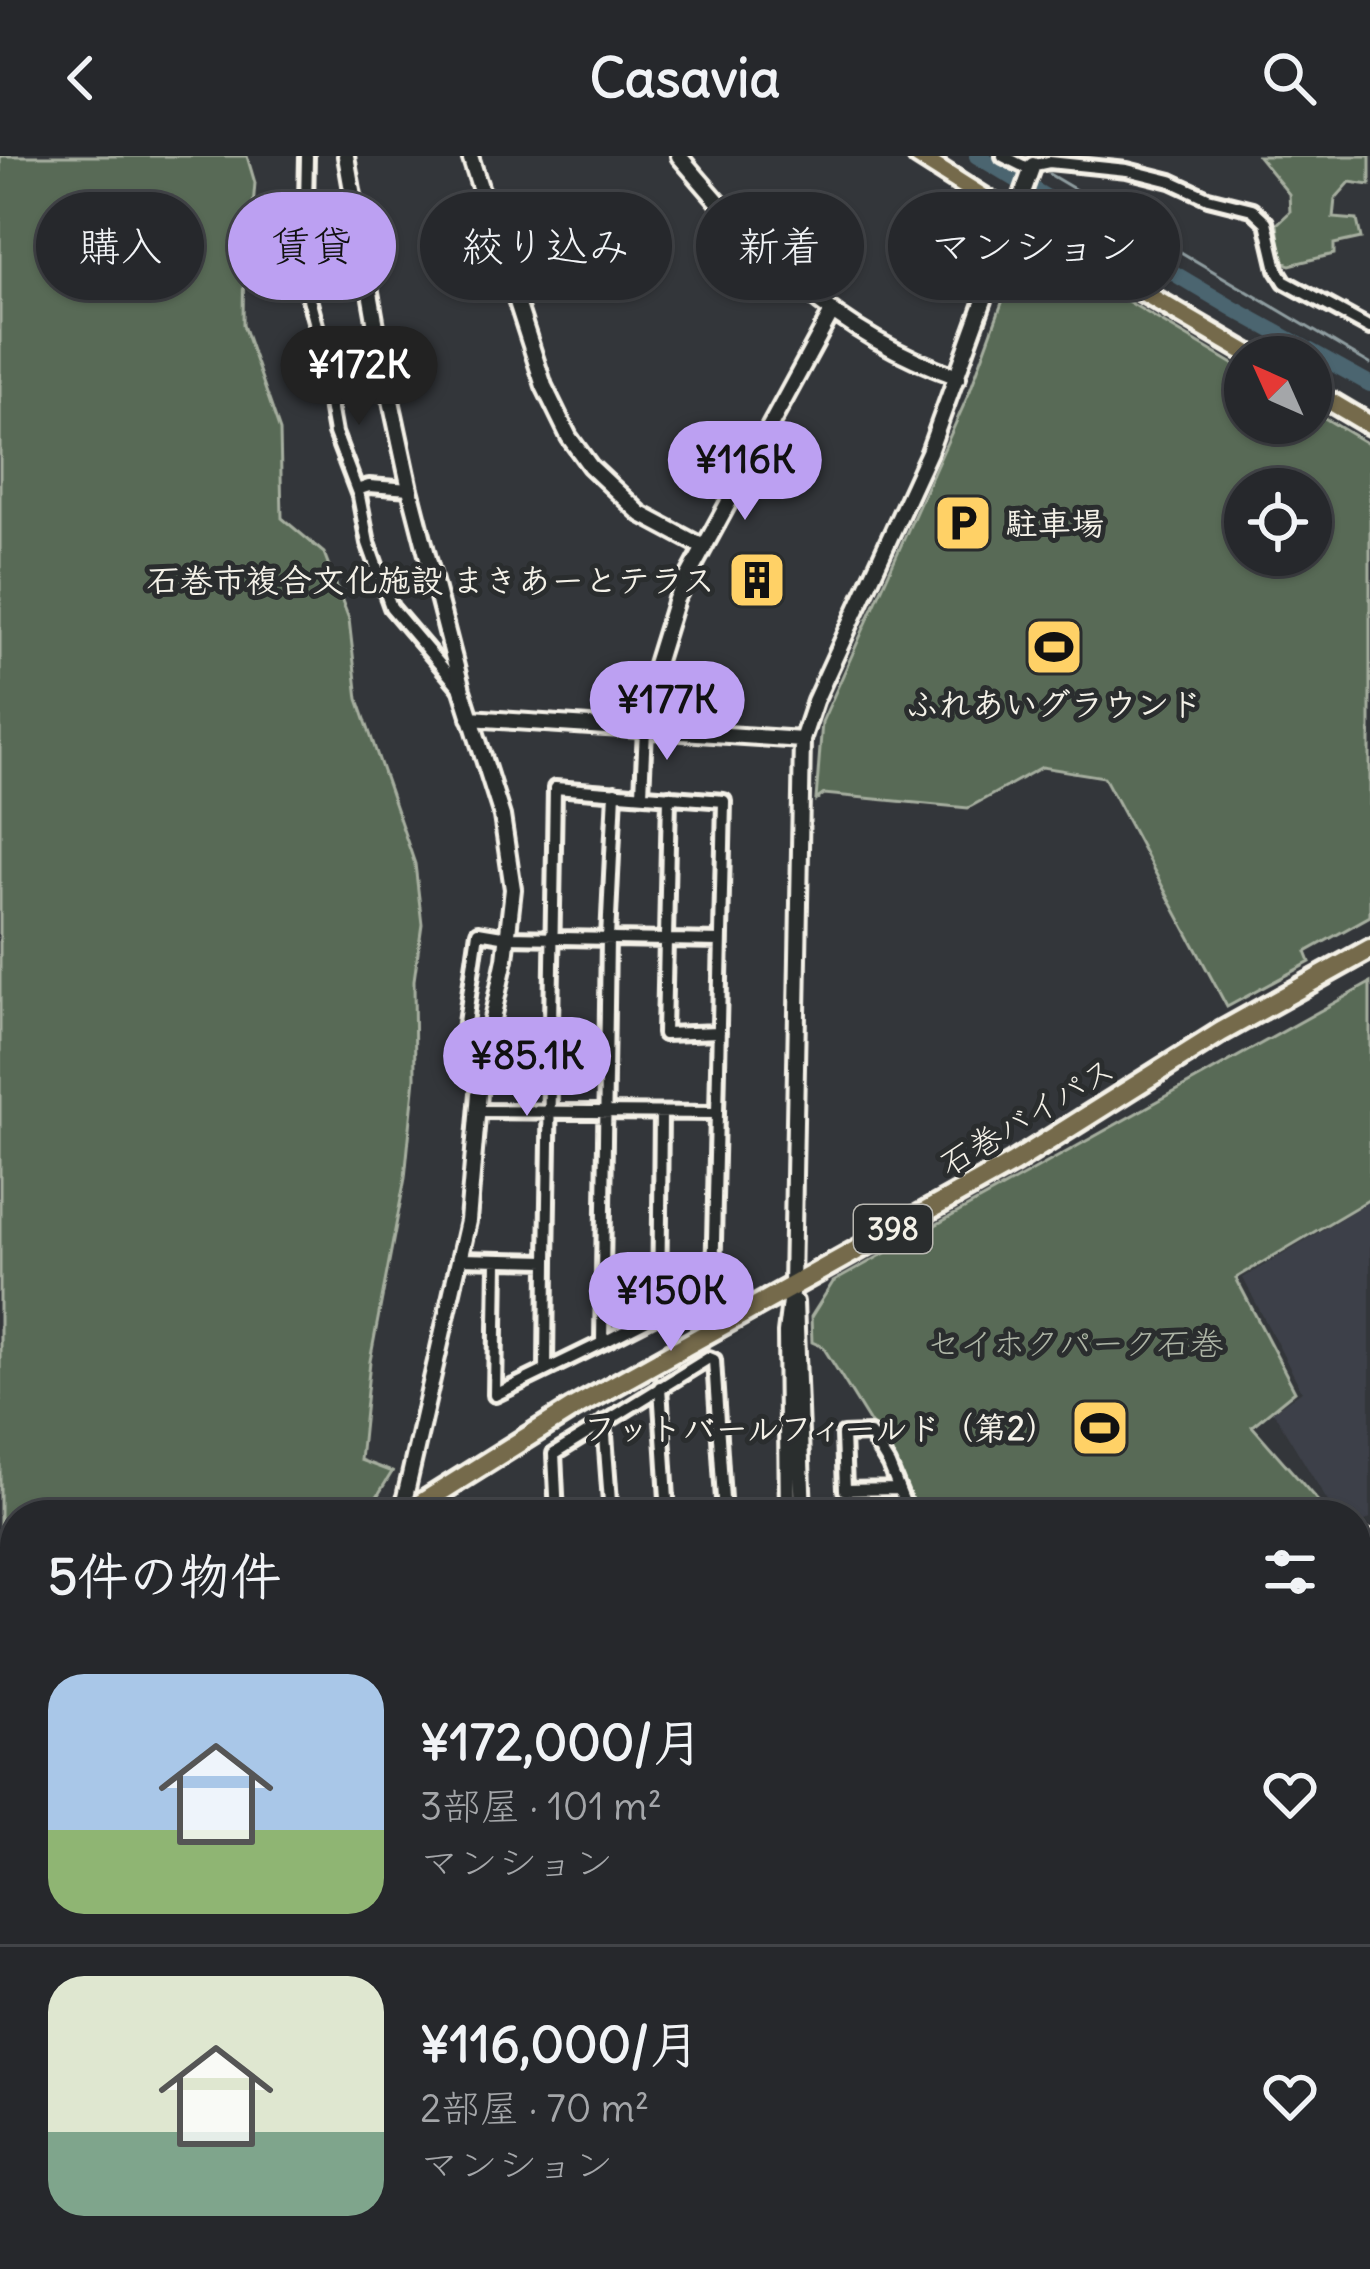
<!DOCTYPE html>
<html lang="ja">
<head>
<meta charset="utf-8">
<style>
	:root { --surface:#26282c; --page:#2e3034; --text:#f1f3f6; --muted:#a4a6a9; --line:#424448; --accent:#bca0f2 }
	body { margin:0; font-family:Delius,"Klee One",sans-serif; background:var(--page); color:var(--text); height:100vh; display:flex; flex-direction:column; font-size:45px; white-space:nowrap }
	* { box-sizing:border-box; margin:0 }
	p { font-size:39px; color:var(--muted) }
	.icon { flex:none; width:66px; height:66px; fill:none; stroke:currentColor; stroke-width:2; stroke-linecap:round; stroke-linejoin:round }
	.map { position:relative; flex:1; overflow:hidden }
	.sheet { position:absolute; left:0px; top:1344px; width:1371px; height:771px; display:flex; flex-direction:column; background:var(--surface); border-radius:48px 48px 0 0; box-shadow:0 3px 9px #0004,0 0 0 3px var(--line) }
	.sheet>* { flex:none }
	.top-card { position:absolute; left:36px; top:36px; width:1299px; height:108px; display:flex; gap:24px }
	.needle { width:78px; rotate:315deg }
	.buttons { position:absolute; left:1224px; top:180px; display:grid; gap:24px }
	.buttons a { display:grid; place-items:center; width:108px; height:108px; border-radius:50%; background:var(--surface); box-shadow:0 3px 9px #0004,0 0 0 3px var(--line); font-size:60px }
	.price { position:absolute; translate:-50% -102px; padding:0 27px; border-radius:42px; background:var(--accent); color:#111; font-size:39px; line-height:78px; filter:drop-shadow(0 3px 6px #0008) }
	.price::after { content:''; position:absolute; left:50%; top:72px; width:36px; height:27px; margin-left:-18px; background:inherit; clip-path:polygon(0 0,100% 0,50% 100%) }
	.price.current { background:#222; color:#fff }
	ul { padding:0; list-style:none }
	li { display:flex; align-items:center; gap:36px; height:300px; padding:0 48px }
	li+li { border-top:3px solid var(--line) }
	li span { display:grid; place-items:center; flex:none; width:336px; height:240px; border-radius:36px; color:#555 }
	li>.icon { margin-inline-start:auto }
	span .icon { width:144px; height:144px; fill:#fffc; stroke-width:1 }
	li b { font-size:51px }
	h2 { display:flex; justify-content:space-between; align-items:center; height:144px; padding:0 48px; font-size:51px }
	.pill { padding:0 42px; border-radius:54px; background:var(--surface); box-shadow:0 3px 9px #0004,0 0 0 3px var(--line); font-size:42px; line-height:108px }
	.pill.current { background:var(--accent); color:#111 }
	header { display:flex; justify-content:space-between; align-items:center; height:156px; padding:0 48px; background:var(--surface); font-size:54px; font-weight:700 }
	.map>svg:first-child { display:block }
	.built { fill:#3e4149 }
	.green { fill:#586b56; stroke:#a6ae9f; stroke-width:3; fill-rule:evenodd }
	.water { fill:#4b6570; stroke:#8f9da0; stroke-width:3 }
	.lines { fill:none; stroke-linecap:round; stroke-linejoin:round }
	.stream { stroke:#8f9da0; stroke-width:3 }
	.river { stroke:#4b6570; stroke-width:16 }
	.trunk-tunnel { stroke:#505254; stroke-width:18; stroke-dasharray:18 9; stroke-linecap:butt }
	.minor-casing { stroke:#f4f1e8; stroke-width:20 }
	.tertiary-casing { stroke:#f4f1e8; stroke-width:22 }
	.primary-casing { stroke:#f4f1e8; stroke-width:26 }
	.trunk-casing { stroke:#f4f1e8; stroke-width:27 }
	.minor { stroke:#2a2d2e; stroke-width:10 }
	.tertiary { stroke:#2a2d2e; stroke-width:14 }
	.primary { stroke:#746b4b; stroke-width:16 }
	.trunk { stroke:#746b4b; stroke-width:18 }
	.labels { text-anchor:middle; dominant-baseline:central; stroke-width:10; stroke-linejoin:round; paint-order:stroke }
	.shield { fill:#2a2d2e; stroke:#b7b6b0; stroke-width:3 }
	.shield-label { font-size:30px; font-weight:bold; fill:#f4f1e8 }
	.poi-label { font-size:33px; font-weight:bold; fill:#f4f1e8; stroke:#2a2d2e; text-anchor:end }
	.street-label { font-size:33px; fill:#f4f1e8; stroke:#2a2d2e }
	.park-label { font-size:33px; fill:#aeb5a6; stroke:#2a2d2e }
</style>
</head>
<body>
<header><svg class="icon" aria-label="back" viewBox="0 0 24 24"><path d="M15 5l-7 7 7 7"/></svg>Casavia<svg class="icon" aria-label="search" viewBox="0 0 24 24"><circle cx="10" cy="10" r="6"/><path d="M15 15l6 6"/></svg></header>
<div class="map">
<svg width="1370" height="2113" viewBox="0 0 1370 2113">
	<rect width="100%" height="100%" fill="#33363a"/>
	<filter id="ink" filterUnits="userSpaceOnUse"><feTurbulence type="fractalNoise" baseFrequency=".00833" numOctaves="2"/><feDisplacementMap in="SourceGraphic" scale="24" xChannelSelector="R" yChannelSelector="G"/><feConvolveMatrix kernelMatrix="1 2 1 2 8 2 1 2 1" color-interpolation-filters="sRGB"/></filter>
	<g filter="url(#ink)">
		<path class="built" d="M1370,1045V1362L1356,1372V1359H1336L1273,1255L1302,1235L1243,1122Z
			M94,2100H715L735,2113H86Z"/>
		<path class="green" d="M0,0H247L255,27L251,74L244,81L243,169L280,275L282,362L324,397L349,463L358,543L415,708L422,768L414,824L415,922L405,1022L370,1205L360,1304L392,1316L370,1352L361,1359H15V2089L5,2099L0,2096Z
			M1258,0H1370V29L1350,26L1335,43L1333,62L1357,64L1361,82L1334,88V98L1290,109L1281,104L1277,68L1290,56L1289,38Z
			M1035,90L1245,215V267H1311V254L1370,289V760L1306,796L1310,806L1227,851L1104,621L1042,611L968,652L824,638L816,644L822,566L970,235L1020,97ZM1245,333H1311V399H1245Z
			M1370,827V1043L1236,1122L1295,1235L1252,1270L1330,1359H919L897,1310L823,1191L812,1186L811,1161L833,1126Z
			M585,2100H714L712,2103L727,2113H577Z"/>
		<path class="water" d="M1370,1631V2113H1218L1223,2100H1356V1705Z"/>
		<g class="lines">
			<path class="stream" d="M1049,18L1370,208
				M1356,1651L1370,1645"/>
			<path class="river" d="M977,0L1234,153L1370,228"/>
			<path class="trunk-tunnel" d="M0,1665L15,1654"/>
			<defs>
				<path id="minor" d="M307,0L306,49L297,72L296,94L316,169L335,277L359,340L368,387L391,451L460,532
					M1003,0L1025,11L1049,6L1127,14L1171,25L1208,42L1252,53L1266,66L1277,113L1285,126L1370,172
					M300,116L368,120
					M322,207L380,193
					M357,334L369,330L410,333
					M642,637L645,574
					M669,640L664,878L719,876
					M481,914L470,905L463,881L478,776L508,781L720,785
					M460,1103L547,1105L555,632L724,645L717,957L479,955
					M497,1105L495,1239L602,1187L608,782L615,636
					M659,1158L713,1128L717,957
					M602,1187L659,1158L661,957
					M546,1214L547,1105
					M660,1231L668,1359
					M604,1266L611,1359
					M898,1333L845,1334L843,1279L870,1278L889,1309L909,1359
					M468,1359H478
					M557,1359L554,1298L709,1202L714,1204L724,1359"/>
				<path id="tertiary" d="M346,0L380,193L410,333L462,534L502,660L513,733L505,803L481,914L468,1065L401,1359
					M470,0L544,230L569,281L590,310L641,358L703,391
					M679,0C765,101 828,176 958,221
					M470,562L802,584
					M645,574L656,508L676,443L831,158
					M795,1146L803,1359
					M788,1359L786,1177L792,1129L802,584L815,545L929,296L1033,9
					M1356,1394L1370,1383
					M33,2113L44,2100
					M821,2113L831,2100"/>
				<path id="primary" d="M918,0L1016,62L1254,201
					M1311,234L1370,269"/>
				<path id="trunk" d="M403,1359L572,1253L1013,1007L1221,876L1370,793"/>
			</defs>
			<use href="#minor" class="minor-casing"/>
			<use href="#tertiary" class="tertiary-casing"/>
			<use href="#primary" class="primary-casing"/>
			<use href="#trunk" class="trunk-casing"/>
			<use href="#minor" class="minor"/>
			<use href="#tertiary" class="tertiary"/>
			<use href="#primary" class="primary"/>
			<use href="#trunk" class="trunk"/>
		</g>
	</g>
	<defs>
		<symbol id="parking-square" viewBox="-11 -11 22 22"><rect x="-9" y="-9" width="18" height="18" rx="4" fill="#ffd166" stroke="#2a2d2e"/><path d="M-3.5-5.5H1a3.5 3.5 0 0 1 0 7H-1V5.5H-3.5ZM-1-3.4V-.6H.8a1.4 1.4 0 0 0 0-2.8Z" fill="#111"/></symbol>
		<symbol id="building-square" viewBox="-11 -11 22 22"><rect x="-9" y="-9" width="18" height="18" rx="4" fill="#ffd166" stroke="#2a2d2e"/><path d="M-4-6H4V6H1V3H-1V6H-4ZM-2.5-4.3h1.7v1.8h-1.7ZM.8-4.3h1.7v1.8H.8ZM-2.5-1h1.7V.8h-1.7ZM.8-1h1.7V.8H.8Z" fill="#111"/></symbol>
		<symbol id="stadium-square" viewBox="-11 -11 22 22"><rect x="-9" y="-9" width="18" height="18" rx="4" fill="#ffd166" stroke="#2a2d2e"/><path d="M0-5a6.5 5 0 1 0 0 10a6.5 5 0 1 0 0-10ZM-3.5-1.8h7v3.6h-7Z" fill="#111"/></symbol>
	</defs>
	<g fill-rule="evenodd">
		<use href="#parking-square" x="930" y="334" width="66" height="66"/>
		<use href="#building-square" x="724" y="391" width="66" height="66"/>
		<use href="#stadium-square" x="1021" y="458" width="66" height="66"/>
		<use href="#stadium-square" x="1067" y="1239" width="66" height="66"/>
	</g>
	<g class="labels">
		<rect class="shield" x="854" y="1049" width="78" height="48" rx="9"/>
		<g class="shield-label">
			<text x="893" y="1073">398</text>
		</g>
		<g class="poi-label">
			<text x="1005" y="367" text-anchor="start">駐車場</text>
			<text x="715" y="424">石巻市複合文化施設 まきあーとテラス</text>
			<text x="1054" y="548" text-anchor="middle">ふれあいグラウンド</text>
			<text x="1058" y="1272">フットバールフィールド（第2）</text>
		</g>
		<g class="street-label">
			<text transform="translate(1027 960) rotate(-31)">石巻バイパス</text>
		</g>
		<g class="park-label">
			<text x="1075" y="1187">セイホクパーク石巻</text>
		</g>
	</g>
</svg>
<div class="buttons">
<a><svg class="needle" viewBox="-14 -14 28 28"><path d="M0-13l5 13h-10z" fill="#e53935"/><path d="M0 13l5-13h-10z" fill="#a4a6a9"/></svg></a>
<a><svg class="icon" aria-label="locate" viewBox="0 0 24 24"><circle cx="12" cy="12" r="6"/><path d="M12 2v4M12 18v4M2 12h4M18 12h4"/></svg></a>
</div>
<b class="price current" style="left:359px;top:272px">¥172K</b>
<b class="price" style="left:745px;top:367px">¥116K</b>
<b class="price" style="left:667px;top:607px">¥177K</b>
<b class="price" style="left:527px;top:963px">¥85.1K</b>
<b class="price" style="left:671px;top:1198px">¥150K</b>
<div class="top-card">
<a class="pill">購入</a>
<a class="pill current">賃貸</a>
<a class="pill">絞り込み</a>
<a class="pill">新着</a>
<a class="pill">マンション</a>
</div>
<section class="sheet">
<h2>5件の物件<svg class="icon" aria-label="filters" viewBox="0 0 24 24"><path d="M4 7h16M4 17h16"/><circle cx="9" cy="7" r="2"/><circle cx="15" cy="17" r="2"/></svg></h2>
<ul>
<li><span style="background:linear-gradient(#a9c7e8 65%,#8fb573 0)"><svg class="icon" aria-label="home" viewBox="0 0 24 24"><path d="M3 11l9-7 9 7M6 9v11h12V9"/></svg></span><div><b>¥172,000/月</b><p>3部屋 · 101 m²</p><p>マンション</p></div><svg class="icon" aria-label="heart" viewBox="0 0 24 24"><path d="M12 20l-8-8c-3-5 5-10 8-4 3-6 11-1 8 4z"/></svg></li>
<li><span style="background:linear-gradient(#dfe7d0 65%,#7fa58c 0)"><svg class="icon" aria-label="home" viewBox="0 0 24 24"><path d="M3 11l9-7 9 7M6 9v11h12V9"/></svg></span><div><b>¥116,000/月</b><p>2部屋 · 70 m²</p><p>マンション</p></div><svg class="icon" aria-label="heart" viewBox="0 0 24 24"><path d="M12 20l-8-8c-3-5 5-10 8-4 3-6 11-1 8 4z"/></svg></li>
</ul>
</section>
</div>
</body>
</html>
